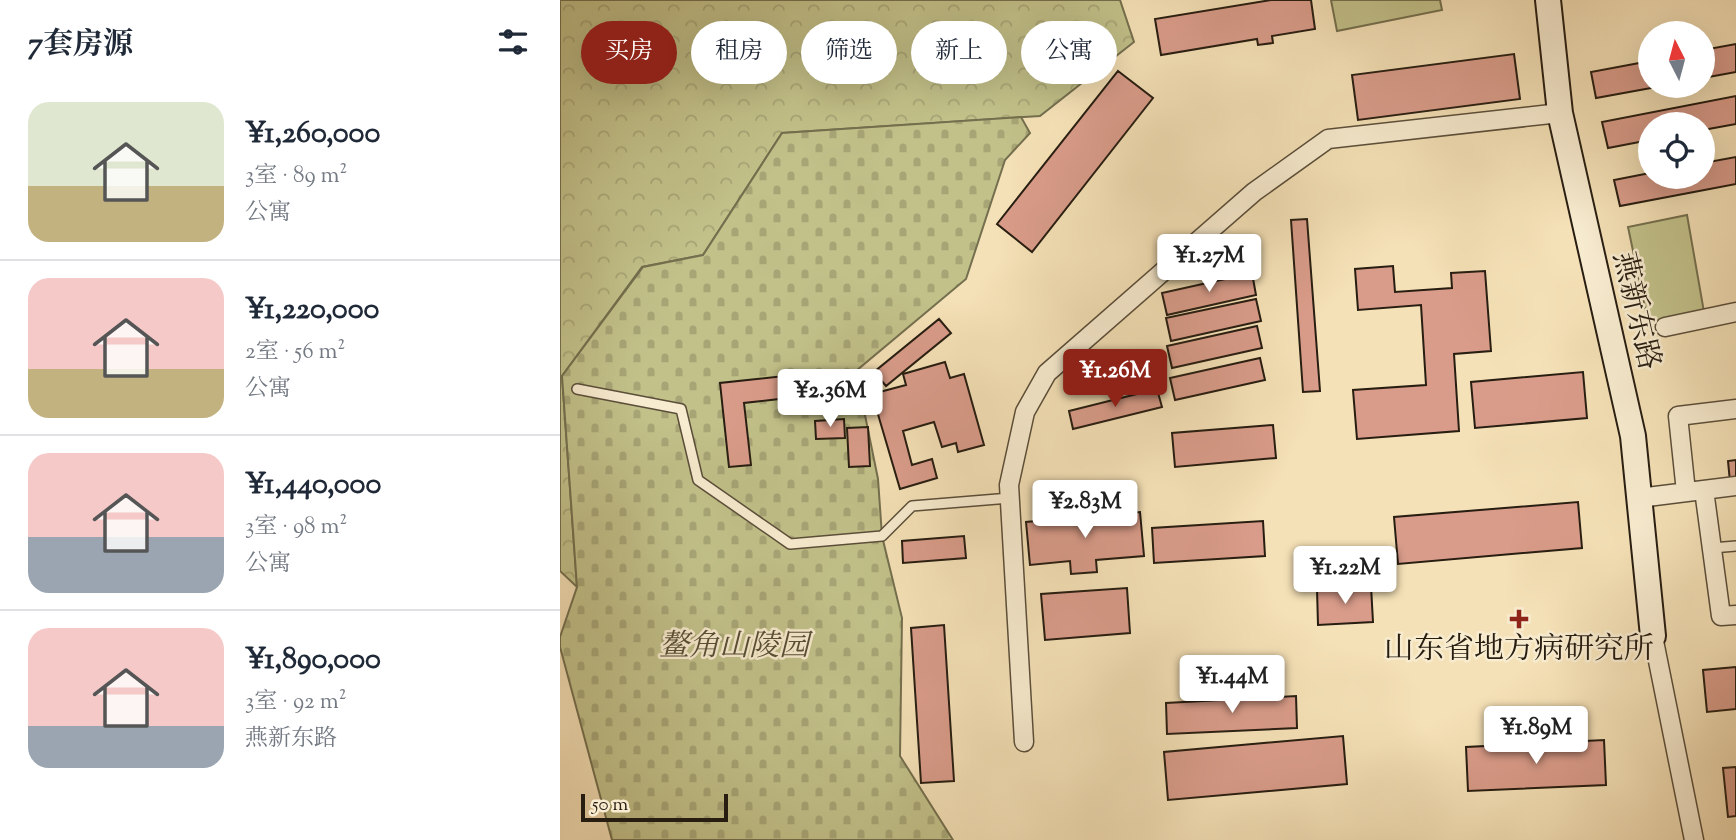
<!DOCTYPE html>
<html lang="zh">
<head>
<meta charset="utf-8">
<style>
	:root { --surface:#fff; --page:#f6f6f7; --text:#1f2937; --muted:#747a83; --line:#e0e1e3; --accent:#8f2418 }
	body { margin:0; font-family:"Sorts Mill Goudy","Noto Serif SC",serif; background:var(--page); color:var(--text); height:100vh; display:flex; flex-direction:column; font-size:26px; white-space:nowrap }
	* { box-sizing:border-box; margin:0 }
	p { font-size:23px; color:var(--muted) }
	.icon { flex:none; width:38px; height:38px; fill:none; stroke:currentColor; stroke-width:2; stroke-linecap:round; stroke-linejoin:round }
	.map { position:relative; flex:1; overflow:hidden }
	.side { display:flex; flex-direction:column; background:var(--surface); width:560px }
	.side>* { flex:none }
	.top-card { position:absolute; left:21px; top:21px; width:665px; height:63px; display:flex; gap:14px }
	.needle { width:46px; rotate:354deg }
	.fabs { position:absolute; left:1078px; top:21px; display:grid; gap:14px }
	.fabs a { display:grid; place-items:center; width:77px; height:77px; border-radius:50%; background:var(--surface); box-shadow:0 7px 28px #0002; font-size:35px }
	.scale { position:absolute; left:21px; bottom:18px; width:147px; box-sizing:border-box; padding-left:7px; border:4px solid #271d11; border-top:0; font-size:19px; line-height:24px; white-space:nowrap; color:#271d11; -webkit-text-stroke:5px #f8ecd0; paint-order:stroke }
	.price { position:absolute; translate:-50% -60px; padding:0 16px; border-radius:7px; background:#fff; color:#222; font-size:23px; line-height:46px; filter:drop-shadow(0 2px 4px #0008) }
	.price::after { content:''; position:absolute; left:50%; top:42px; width:21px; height:16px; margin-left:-10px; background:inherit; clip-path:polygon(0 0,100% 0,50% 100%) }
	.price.on { background:var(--accent); color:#fff }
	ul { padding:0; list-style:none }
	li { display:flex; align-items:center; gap:21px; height:175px; padding:0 28px }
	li+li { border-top:2px solid var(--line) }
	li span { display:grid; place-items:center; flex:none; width:196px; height:140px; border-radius:21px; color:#555 }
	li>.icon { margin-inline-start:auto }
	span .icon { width:84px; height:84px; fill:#fffc; stroke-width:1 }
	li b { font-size:30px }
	h2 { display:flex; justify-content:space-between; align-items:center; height:84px; padding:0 28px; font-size:30px }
	.pill { padding:0 24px; border-radius:32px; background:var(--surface); box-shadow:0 7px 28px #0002; font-size:24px; line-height:63px }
	.pill.on { background:var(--accent); color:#fff }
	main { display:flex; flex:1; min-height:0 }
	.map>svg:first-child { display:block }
	.forest { fill:url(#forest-crowns); stroke:#746f4e; stroke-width:2 }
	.cemetery { fill:url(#cemetery-stones); stroke:#746f4e; stroke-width:2 }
	.park { fill:#c2c18a; stroke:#746f4e; stroke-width:2 }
	.building { fill:#d99c8a; stroke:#271d11; stroke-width:2 }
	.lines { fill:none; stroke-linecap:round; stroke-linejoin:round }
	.lane-casing { stroke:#5a4e3a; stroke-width:12 }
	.street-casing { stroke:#5a4e3a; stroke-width:21 }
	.secondary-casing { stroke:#271d11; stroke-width:28 }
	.lane { stroke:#f8ecd0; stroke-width:9 }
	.street { stroke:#f8ecd0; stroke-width:18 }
	.secondary { stroke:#f8ecd0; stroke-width:24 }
	.poi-dot { fill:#8f2418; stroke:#f8ecd0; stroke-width:2.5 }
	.labels { text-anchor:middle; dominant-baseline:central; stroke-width:5; stroke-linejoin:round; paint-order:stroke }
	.street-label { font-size:30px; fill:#271d11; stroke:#f8ecd0 }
	.park-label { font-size:30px; font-style:italic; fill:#564e35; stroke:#f8ecd0 }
	.poi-label { font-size:30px; fill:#271d11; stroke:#f8ecd0 }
</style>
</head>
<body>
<main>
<section class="side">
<h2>7套房源<svg class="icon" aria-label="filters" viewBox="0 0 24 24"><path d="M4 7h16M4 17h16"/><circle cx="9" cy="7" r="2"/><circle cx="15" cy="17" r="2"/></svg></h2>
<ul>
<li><span style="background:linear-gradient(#dfe7d0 60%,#c2b280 0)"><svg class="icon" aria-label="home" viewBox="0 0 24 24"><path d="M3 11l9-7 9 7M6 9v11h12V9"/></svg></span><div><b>¥1,260,000</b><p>3室 · 89 m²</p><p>公寓</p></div></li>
<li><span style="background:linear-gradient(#f6c9c9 65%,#c2b280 0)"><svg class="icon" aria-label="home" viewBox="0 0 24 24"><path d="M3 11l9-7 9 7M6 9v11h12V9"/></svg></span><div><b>¥1,220,000</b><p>2室 · 56 m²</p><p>公寓</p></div></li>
<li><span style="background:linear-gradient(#f6c9c9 60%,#9aa5b1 0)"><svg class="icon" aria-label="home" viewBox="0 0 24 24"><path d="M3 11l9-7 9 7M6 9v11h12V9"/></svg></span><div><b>¥1,440,000</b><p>3室 · 98 m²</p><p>公寓</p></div></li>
<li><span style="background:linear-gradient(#f6c9c9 70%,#9aa5b1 0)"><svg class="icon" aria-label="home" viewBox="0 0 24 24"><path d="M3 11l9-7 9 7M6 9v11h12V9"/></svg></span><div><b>¥1,890,000</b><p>3室 · 92 m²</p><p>燕新东路</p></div></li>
</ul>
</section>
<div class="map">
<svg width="1176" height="840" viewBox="0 0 1176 840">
	<defs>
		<pattern id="forest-crowns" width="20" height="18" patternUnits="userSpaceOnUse" patternTransform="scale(1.75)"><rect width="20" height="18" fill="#c2c18a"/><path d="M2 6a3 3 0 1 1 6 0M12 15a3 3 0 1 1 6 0" fill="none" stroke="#a7a576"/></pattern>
		<pattern id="cemetery-stones" width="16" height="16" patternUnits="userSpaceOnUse" patternTransform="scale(1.75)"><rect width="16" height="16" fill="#c2c18a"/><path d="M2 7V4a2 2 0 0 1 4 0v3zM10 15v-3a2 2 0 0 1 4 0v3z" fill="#a7a576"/></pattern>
	</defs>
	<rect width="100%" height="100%" fill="#f5e1b7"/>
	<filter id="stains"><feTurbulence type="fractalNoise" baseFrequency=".00286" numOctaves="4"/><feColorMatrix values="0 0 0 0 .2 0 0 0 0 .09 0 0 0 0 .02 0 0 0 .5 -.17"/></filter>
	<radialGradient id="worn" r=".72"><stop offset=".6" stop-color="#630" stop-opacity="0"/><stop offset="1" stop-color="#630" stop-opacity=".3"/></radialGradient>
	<path class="forest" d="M0,0H560L574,42L480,116L222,133L143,255L82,267L2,376L17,587L0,571Z"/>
	<path class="cemetery" d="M461,117L470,133L445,160L406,279L296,371L318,479L322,536L342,618L340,756L393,840H52L0,647V637L17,587L2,376L83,267L143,255L222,133Z"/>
	<path class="park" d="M771,0H880L882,10L777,31Z
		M1127,215L1144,312L1088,322L1068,227Z"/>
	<path class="building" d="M711,0H751L755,29L712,36L713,43L698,45L697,39L601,55L595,19Z
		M1176,44V72L1143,78V50Z
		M954,54L960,99L798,120L792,75Z
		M1090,61V86H1102L1036,98L1031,72Z
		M558,71L593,98L472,252L437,224Z
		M1176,96V124L1143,130V124H1090V140L1048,148L1042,122Z
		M1176,157V184L1060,206L1054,180L1090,173V177H1143V163Z
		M747,219L760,391L743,392L731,220Z
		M833,266L835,292L892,288L891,273L925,271L931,351L894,354L899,431L797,439L793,390L866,385L861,305L798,310L795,269Z
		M692,273L696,295L607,315L602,293Z
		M696,299L701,321L611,341L606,318Z
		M379,319L391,333L326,386L314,372Z
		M697,326L702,348L612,368L607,346Z
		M700,358L705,380L615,400L610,378Z
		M385,362L390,378L404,374L424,445L398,452L396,443L382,447L374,422L343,431L352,465L372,459L377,478L340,489L312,394L346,385L343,374Z
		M1023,372L1027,418L915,428L911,382Z
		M251,373L254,395L184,403L191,465L169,467L160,383Z
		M597,389L602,407L513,429L509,411Z
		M284,419L285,438L256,439L255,421Z
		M713,425L716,458L615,467L612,433Z
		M308,427L310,466L289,467L287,428Z
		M1176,460V492H1171L1168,461Z
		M1018,502L1022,548L838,564L834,517Z
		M580,512L584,556L536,560L537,572L511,574L510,561L470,565L466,522Z
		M703,521L705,556L594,563L592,528Z
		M404,536L406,558L343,563L342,541Z
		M811,586L813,622L758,625L757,589Z
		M567,588L570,633L485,640L481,594Z
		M384,625L394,781L361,783L351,628Z
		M1176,667V709L1147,712L1143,670Z
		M736,696L737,728L607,734L606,703Z
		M783,736L787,784L608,800L604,752Z
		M1044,740L1046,785L908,791L906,747Z
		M1176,767V816L1168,817L1163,768Z"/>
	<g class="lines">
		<defs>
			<path id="lane" d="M17,389L121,409L138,480L230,544L322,536L352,506L450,498
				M1152,548L1176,546"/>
			<path id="street" d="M1105,327L1176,312
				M1144,490L1161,616L1176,615
				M1126,492L1118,416L1176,409
				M1079,498L1176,486
				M1093,636L1134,840
				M464,742L449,485L465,412L487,373L694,192L768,139L1000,113"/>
			<path id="secondary" d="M988,0L1000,113L1073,436L1093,636"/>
		</defs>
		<use href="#lane" class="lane-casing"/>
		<use href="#street" class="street-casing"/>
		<use href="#secondary" class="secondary-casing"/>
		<use href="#lane" class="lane"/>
		<use href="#street" class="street"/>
		<use href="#secondary" class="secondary"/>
	</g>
	<path class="poi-dot" d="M955.5 608.5h7v7h7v7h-7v7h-7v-7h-7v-7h7z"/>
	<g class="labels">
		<g class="street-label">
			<text transform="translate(1075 311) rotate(77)">燕新东路</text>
		</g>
		<g class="park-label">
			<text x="174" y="647">鳌角山陵园</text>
		</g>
		<g class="poi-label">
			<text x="959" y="650">山东省地方病研究所</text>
		</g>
	</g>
	<rect width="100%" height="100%" filter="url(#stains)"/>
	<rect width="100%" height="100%" fill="url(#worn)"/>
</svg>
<div class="fabs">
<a><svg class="needle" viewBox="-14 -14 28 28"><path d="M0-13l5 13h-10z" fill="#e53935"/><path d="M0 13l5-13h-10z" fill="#747a83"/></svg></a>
<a><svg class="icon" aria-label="locate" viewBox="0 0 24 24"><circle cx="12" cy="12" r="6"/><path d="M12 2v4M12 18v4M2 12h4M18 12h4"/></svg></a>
</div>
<div class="scale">50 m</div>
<b class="price" style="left:649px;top:294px">¥1.27M</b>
<b class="price on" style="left:555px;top:409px">¥1.26M</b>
<b class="price" style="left:270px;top:429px">¥2.36M</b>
<b class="price" style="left:525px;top:540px">¥2.83M</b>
<b class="price" style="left:785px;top:606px">¥1.22M</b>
<b class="price" style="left:672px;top:715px">¥1.44M</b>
<b class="price" style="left:976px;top:766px">¥1.89M</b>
<div class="top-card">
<a class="pill on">买房</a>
<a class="pill">租房</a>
<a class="pill">筛选</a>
<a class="pill">新上</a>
<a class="pill">公寓</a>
</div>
</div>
</main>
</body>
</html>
